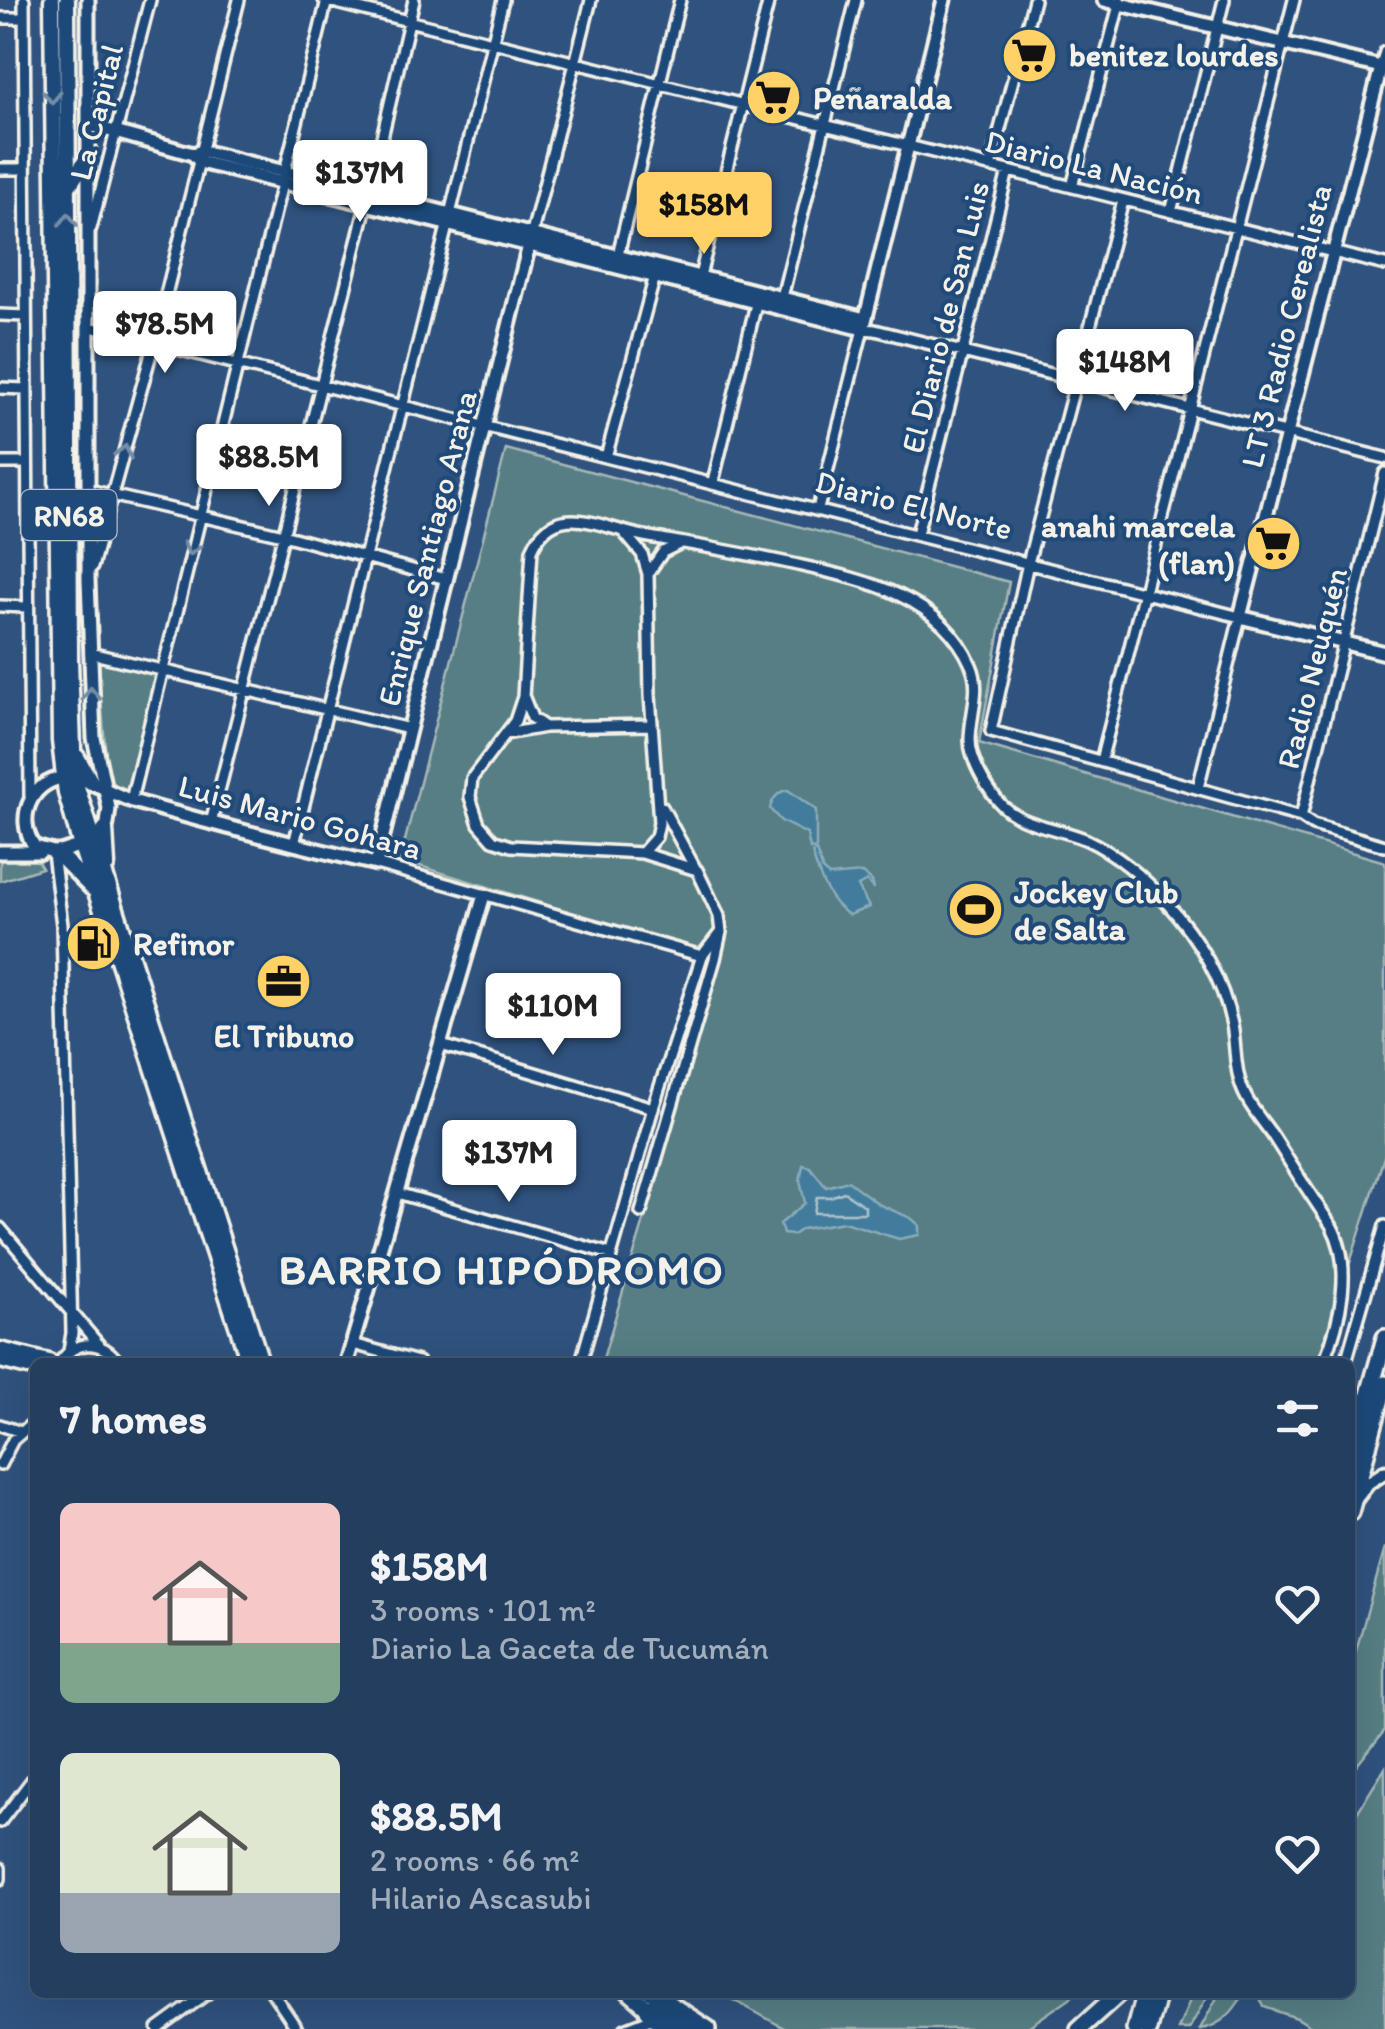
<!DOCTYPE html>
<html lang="en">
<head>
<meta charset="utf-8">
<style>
	:root { --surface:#233e5e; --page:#2b4564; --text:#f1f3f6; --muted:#a3aebc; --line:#405773; --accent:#ffd166 }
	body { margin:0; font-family:Itim,sans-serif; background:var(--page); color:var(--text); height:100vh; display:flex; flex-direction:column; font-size:38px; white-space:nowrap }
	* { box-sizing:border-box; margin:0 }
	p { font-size:32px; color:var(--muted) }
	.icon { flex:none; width:55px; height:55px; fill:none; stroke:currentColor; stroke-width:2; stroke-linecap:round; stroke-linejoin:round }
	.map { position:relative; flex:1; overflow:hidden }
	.details { position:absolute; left:30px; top:1358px; width:1325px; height:640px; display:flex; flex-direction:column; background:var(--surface); border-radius:15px; box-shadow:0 10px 40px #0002,0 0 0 2px var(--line) }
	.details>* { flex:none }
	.price { position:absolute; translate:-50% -85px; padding:0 22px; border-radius:10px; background:#fff; color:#222; font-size:32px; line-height:65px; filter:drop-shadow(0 2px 5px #0008) }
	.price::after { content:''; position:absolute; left:50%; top:60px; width:30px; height:22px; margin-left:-15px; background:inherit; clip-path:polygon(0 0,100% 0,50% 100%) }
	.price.on { background:var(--accent); color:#111 }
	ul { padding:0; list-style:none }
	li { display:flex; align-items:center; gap:30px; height:250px; padding:0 30px }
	li span { display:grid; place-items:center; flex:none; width:280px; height:200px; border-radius:15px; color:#555 }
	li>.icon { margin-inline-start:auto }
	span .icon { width:120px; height:120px; fill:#fffc; stroke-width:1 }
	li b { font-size:42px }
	h2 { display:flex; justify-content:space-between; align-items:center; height:120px; padding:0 30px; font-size:42px }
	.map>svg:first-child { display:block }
	.green { fill:#577e84; stroke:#a6b8b6; stroke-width:2.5 }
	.water { fill:#437c9d; stroke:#8aabbb; stroke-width:2.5 }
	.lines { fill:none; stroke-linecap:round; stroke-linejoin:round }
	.shore { stroke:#adc2ca; stroke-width:2.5 }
	.minor-casing { stroke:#f4f1e8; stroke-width:16 }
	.tertiary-casing { stroke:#f4f1e8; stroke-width:19 }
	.primary-casing { stroke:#f4f1e8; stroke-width:21 }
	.trunk-casing { stroke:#f4f1e8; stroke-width:22 }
	.minor { stroke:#1f4a7a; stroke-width:9 }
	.tertiary { stroke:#1f4a7a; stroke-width:11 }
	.primary { stroke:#1f4a7a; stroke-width:14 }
	.trunk { stroke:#1f4a7a; stroke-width:15 }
	.oneway { stroke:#748da6 }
	.labels { text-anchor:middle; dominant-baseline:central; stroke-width:8; stroke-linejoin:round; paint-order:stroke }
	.shield { fill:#1f4a7a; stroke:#b4bfc7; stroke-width:2.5 }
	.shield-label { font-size:30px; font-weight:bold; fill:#f4f1e8 }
	.poi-label { font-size:32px; font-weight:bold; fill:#f4f1e8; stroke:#1f4a7a; text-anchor:start }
	.street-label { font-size:32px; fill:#f4f1e8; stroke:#1f4a7a }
	.district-label { font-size:42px; font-weight:bold; letter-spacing:2.5px; fill:#f4f1e8; stroke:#1f4a7a }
</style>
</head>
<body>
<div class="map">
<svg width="1385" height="2029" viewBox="0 0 1385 2029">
	<rect width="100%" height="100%" fill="#2f527e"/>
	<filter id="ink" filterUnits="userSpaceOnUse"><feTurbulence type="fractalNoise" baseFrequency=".01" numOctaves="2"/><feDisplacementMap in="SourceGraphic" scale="20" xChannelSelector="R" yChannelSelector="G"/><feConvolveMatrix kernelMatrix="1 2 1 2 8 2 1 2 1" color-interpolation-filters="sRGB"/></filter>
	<g filter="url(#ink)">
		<path class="green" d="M506,449L1009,582L979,743L1385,862V1154L1318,1362H602L722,958L400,860Z
			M98,659L161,668L129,790L108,782Z
			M37,860L42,868L0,881V861Z
			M1385,1548V1730L1350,1774V1672Z
			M1385,1768V2029H1315L1297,2018L1264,2007L1258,1993L1350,1992V1824Z
			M1220,1992L1244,1993C1234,2011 1222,2026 1200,2029Z
			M721,1993H1077L1025,2029H786Z
			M1193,1993H1209L1189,2029H1178Z"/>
		<path class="water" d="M788,790L816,810V848L810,849L807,834L781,821L770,809C772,799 777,792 788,790Z
			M816,851L823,871L829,876L862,873L872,881L874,889L867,881L858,886L869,907L849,915C828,902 819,876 812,853Z
			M803,1165L810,1167L826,1187L848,1181L880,1205L911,1218L919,1225V1235L899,1239L844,1222L802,1229L793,1235L783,1234L780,1224L805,1203L800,1181Z"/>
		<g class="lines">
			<path class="shore" d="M844,1192L865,1206V1213H814L817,1197H830Z"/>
			<defs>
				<path id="minor" d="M24,0L30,796
					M324,0L1385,265
					M0,18H24
					M1385,52L1381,67L1385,68
					M990,167L1034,0
					M0,169H24
					M1072,187L1120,1
					M1123,201L1028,563L991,731L1301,817L1313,825L1385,846
					M1171,212L1224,0
					M91,228L150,0
					M532,233L591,0
					M617,259L680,0
					M699,280L769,0
					M781,301L856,0
					M0,315L25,316
					M90,327L1240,617L1198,788
					M0,388L25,389
					M606,457L655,276
					M0,463H26
					M713,482L757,300
					M89,490L283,535L446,579
					M818,509L863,329L875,330L1385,458
					M917,534L1008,171
					M626,535L642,554L648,574L650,695L659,823L656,837L642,853
					M92,567L154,343L239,0
					M649,572L663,552L681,543
					M0,606L27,607
					M90,653L409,729
					M524,698L532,718L545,727
					M506,734L545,727L652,725
					M1101,761L1294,0
					M131,800L327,0
					M662,807L695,868
					M1301,817L1385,473
					M211,823L366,206L414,0
					M294,844L503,0
					M53,853L62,925L72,1333L69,1351
					M376,864L702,956
					M441,1045L653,1108
					M397,1193L611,1254
					M641,1212L715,959L721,932L719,916L697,870L642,853L511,846L493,840L479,824L470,797L472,778L515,721L523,697L532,550C555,497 602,529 644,536C695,545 743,553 793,564C860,579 940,594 971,665C982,689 970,714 970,740C970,760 985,785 998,801C1018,826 1058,827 1087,840C1115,853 1144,877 1164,900C1197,936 1222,976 1232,1025C1236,1045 1234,1066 1241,1085C1247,1104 1262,1120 1273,1136C1292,1166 1311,1196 1331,1225C1354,1266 1340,1322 1324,1362
					M0,1228L100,1346
					M353,1344L418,1362
					M60,1362C76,1339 102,1339 118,1362
					M581,1362L653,1108L702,956L719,934
					M1346,1362L1385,1226
					M0,1425L21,1432
					M0,1465L13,1440L35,1421
					M0,1822L35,1776
					M0,1868V1879
					M272,1992L297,2029
					M158,2029L209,1992
					M625,2029L653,2018"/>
				<path id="tertiary" d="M88,0V580L94,738L109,808L107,824L101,834
					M1104,0L1381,67L1240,617L1385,653
					M90,125L193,154L200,162L863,329L944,0
					M193,154L202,151L865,319
					M85,844L57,853L35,847C13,818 33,775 72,778C94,780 114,796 136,802C216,825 296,845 376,864L532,233
					M0,852H40
					M347,1362L484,895
					M1355,1500L1368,1483L1385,1472"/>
				<path id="primary" d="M52,0L60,741L66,793L81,846L249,1362
					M67,0L70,661L74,778L261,1362
					M68,187L90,154
					M77,757L91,782
					M105,829L107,865
					M57,853L92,888
					M0,1350L49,1362
					M0,1360L28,1367
					M629,1992L672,2029
					M656,2001L690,2029"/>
				<path id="trunk" d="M1350,1461L1385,1338
					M1350,1512L1385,1384
					M651,1992L708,2029
					M648,2010L664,2029
					M1079,2029L1120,1992
					M1135,2029L1145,1992
					M1148,2029L1158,1992"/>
			</defs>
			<use href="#minor" class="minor-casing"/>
			<use href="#tertiary" class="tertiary-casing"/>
			<use href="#primary" class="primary-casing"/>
			<use href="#trunk" class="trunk-casing"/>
			<use href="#minor" class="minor"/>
			<use href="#tertiary" class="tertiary"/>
			<use href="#primary" class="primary"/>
			<use href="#trunk" class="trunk"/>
		</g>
		<defs><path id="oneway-chevron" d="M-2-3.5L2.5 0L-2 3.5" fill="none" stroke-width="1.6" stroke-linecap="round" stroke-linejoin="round" transform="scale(2.5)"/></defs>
		<g class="oneway">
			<use href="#oneway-chevron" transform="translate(52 97) rotate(90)"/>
			<use href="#oneway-chevron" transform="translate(68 220) rotate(-90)"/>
			<use href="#oneway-chevron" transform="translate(124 452) rotate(-75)"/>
			<use href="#oneway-chevron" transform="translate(191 549) rotate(104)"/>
			<use href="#oneway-chevron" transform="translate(91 694) rotate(-92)"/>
		</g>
	</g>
	<defs>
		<symbol id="supermarket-disc" viewBox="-11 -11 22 22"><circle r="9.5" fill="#ffd166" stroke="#1f4a7a"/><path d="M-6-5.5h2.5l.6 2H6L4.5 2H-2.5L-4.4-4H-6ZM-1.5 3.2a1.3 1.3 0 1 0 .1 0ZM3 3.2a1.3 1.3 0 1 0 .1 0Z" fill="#111"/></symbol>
		<symbol id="stadium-disc" viewBox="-11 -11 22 22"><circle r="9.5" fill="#ffd166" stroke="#1f4a7a"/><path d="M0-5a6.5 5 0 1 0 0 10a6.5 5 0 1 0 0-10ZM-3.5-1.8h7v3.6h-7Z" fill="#111"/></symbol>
		<symbol id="fuel-disc" viewBox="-11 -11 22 22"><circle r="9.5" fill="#ffd166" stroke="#1f4a7a"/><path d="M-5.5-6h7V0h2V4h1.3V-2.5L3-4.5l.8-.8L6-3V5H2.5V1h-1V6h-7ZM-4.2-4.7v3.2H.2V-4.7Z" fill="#111"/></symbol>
		<symbol id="office-disc" viewBox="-11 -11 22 22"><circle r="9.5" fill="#ffd166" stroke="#1f4a7a"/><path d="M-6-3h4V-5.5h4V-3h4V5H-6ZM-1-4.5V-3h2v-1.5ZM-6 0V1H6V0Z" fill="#111"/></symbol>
	</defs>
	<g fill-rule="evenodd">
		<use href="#supermarket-disc" x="998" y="24" width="63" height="63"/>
		<use href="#supermarket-disc" x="742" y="66" width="63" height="63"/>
		<use href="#supermarket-disc" x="1242" y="512" width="63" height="63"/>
		<use href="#stadium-disc" x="944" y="878" width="63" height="63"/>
		<use href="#fuel-disc" x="62" y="912" width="63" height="63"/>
		<use href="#office-disc" x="252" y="950" width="63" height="63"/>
	</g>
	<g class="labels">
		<rect class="shield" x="21.5" y="490" width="95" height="50" rx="8"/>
		<g class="shield-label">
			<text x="69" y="515">RN68</text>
		</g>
		<g class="poi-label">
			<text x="1069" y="55">benitez lourdes</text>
			<text x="813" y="98">Peñaralda</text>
			<text x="1235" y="526" text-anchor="end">anahi marcela<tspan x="1235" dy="37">(flan)</tspan></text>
			<text x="1014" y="892">Jockey Club<tspan x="1014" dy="37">de Salta</tspan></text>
			<text x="133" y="944">Refinor</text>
			<text x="284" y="1036" text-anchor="middle">El Tribuno</text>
		</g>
		<g class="street-label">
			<text transform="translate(96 112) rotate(-76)">La Capital</text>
			<text transform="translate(1094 167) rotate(14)">Diario La Nación</text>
			<text transform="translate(945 317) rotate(-76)">El Diario de San Luis</text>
			<text transform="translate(1286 326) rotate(-76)">LT 3 Radio Cerealista</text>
			<text transform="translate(914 505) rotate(14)">Diario El Norte</text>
			<text transform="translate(427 548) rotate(-76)">Enrique Santiago Arana</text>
			<text transform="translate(1312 668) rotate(-76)">Radio Neuquén</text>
			<text transform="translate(300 817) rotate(15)">Luis Mario Gohara</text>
		</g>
		<g class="district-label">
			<text x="502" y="1269">BARRIO HIPÓDROMO</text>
		</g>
	</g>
</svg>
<b class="price" style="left:360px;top:225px">$137M</b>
<b class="price on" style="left:704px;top:257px">$158M</b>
<b class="price" style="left:165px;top:376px">$78.5M</b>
<b class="price" style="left:1125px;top:414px">$148M</b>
<b class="price" style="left:269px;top:509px">$88.5M</b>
<b class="price" style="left:553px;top:1058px">$110M</b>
<b class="price" style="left:509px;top:1205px">$137M</b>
<section class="details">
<h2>7 homes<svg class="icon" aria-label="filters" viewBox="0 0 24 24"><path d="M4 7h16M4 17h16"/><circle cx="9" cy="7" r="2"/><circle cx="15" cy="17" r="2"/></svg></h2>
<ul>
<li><span style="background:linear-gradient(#f6c9c9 70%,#7fa58c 0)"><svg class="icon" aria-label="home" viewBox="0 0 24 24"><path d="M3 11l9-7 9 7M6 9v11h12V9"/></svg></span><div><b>$158M</b><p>3 rooms · 101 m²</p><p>Diario La Gaceta de Tucumán</p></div><svg class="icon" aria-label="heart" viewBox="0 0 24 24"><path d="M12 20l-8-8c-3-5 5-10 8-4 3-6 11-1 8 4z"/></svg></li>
<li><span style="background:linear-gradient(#dfe7d0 70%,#9aa5b1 0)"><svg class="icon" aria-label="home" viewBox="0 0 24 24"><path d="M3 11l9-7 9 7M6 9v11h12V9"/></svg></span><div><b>$88.5M</b><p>2 rooms · 66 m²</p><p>Hilario Ascasubi</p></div><svg class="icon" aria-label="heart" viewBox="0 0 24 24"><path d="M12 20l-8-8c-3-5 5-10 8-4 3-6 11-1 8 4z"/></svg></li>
</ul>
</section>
</div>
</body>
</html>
